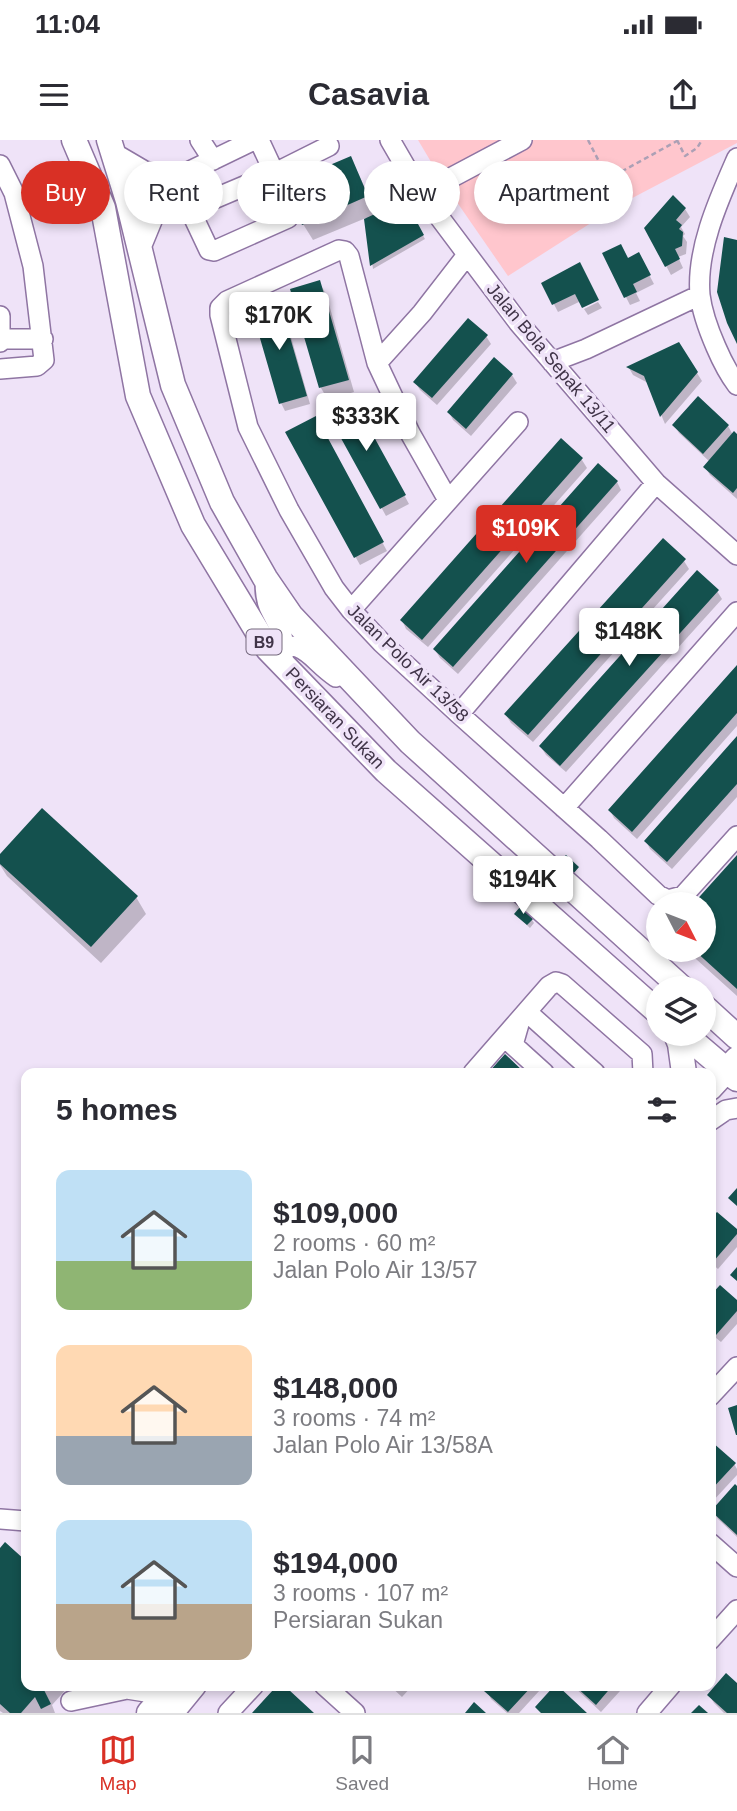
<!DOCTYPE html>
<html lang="en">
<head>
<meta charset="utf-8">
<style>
	:root { --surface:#fff; --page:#f2f2f3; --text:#2b2b33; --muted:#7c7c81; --line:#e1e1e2; --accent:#d93025 }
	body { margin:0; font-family:Arial,sans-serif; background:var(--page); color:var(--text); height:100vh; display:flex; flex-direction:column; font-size:26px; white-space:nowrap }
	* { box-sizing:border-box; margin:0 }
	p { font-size:23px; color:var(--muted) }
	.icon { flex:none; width:38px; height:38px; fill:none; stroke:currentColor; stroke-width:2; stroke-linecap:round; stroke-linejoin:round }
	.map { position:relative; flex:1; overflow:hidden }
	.side { position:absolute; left:21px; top:928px; width:695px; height:623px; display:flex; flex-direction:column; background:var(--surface); border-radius:14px; box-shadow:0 4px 10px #0003 }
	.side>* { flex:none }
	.hud { position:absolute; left:21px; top:21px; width:696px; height:63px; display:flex; gap:14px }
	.needle { width:46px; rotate:132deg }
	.tools { position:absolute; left:646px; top:752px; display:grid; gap:14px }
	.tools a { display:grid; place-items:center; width:70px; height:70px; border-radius:50%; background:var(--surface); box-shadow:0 4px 10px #0003; font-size:35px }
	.price { position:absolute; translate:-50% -60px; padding:0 16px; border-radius:7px; background:#fff; color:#222; font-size:23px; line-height:46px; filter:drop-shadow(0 2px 4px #0008) }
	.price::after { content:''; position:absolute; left:50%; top:42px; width:21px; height:16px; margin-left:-10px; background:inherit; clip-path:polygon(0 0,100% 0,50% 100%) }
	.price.active { background:var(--accent); color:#fff }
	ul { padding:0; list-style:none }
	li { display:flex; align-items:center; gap:21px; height:175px; padding:0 35px }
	li span { display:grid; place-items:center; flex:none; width:196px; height:140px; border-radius:14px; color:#555 }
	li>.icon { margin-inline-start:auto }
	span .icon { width:84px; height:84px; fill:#fffc; stroke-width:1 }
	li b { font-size:30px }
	h2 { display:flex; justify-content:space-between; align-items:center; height:84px; padding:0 35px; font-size:30px }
	.tag { padding:0 24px; border-radius:32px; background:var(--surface); box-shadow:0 4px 10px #0003; font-size:24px; line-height:63px }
	.tag.active { background:var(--accent); color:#fff }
	.status { display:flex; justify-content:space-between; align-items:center; height:49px; padding:0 35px; background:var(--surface); direction:ltr }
	.status svg { height:19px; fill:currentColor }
	header { display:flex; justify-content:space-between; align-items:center; height:91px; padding:0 35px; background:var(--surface); font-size:32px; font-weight:600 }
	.tab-bar { display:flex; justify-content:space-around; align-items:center; height:98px; border-top:2px solid var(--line); background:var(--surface); font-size:19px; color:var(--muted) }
	.tab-bar a { display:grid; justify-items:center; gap:4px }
	.tab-bar .active { color:var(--accent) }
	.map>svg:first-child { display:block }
	.green { fill:#ffc6cd }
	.shadow { fill:#0003 }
	.building { fill:#14514e }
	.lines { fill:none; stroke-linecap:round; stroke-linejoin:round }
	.minor-casing { stroke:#8f75a3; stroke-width:22 }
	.major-casing { stroke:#8f75a3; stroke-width:27 }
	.path { stroke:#aca0b5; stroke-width:2.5; stroke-dasharray:5 3.5; stroke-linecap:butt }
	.minor { stroke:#fff; stroke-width:19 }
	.major { stroke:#fff; stroke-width:24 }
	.labels { text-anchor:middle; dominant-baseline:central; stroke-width:7; stroke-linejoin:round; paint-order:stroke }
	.shield { fill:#efe3f8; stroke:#74687d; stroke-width:2 }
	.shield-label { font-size:16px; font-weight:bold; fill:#403448 }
	.street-label { font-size:18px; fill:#403448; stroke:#efe3f8 }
</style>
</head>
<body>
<div class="status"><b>11:04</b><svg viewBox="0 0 49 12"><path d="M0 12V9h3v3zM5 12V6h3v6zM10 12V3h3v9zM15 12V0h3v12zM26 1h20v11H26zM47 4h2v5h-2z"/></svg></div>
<header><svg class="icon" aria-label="menu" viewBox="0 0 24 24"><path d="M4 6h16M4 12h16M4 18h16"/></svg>Casavia<svg class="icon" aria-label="share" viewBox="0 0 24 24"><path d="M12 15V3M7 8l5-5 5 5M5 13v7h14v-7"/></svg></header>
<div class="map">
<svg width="737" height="1573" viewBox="0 0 737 1573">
	<rect width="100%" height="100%" fill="#efe3f8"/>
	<path class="green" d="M418,0H737V3L619,65L508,136L443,42Z"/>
	<path class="shadow" d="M350,18L359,35L377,75L404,63L425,99L373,129L366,78L313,100L303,84Z
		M685,69L690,77L681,87L685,94L683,96L687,102L686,114L678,117L683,128L671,135L646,88Z
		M604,114L643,123L654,144L636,153L640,161L630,165Z
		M579,125L581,161L558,172L543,143Z
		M319,142L326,154L354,252L328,260L321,248L293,150Z
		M278,161L283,169L310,264L285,271L281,263Z
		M598,162L602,168L588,175L584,169Z
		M486,196L491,204L437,265L420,250L415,242Z
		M629,228L697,233L702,241L665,284L648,243L633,235Z
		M512,235L517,243L471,296L453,280L449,272Z
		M352,259L409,364L386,376L329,272Z
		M315,278L387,411L360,425L287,293Z
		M674,285L728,286L733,295L737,296V359L710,335L705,327L710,322L679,293Z
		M561,301L582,320L587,328L428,507L406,489L402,480Z
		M617,342L621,350L458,534L440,518L435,510Z
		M684,421L689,429L533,602L511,583L506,575Z
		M717,451L722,459L566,632L546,615L541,607Z
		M737,527V586L637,699L614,678L610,670Z
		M737,599V657L672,729L650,709L646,701Z
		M0,716L136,757L146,774L101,823L7,736L0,725Z
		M737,718V856L686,810H704V765Z
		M518,777L532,780L534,783L530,788Z
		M710,1081L737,1092V1107L718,1129L710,1122Z
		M710,1158L737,1162V1184L721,1202L710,1193Z
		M710,1306L734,1324L737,1329V1335L712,1362L710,1360Z
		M737,1348V1397L718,1379L713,1371Z
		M5,1404L26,1423V1545H70L52,1565L55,1573H3L0,1571V1410Z
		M389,1545H413L402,1557Z
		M492,1545H538L540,1550L519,1573H507L491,1559L487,1551Z
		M572,1545H616L620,1551L601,1572Z
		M737,1545V1573H724L714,1563L709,1555Z"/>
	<path class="building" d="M351,16L368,56L302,85L285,44Z
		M673,55L686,68L676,80L682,85L679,89L683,92L682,106L675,109L680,119L665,127L644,88Z
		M405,60L424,95L370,126L364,79Z
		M724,97L737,100V204L727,183L717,152Z
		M621,104L628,118L639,112L651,135L633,144L637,152L624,158L602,113Z
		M580,122L599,160L582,168L575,154L552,165L541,143Z
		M320,140L349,240L319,248L290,149Z
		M279,159L307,256L279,264L251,167Z
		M468,178L488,195L432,258L413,242Z
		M679,202L698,232L660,277L644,236L626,227Z
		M494,217L513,234L466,289L447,272Z
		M698,256L729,285L703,314L672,285Z
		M352,257L406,355L380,369L326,271Z
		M316,276L384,402L354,418L285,292Z
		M734,291L737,294V348L733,353L703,327Z
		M561,298L583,318L422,500L400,480Z
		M598,323L618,341L453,527L433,509Z
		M663,398L686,419L528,595L504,574Z
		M697,430L719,450L560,626L539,606Z
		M737,525V573L632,692L608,670Z
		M737,596V644L667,722L644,701Z
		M42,668L138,756L91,807L0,724V714Z
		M566,715L579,727L573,734L559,722Z
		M737,715V849L694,810H704V765H692Z
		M520,767L533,779L527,785L514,774Z
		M505,914L525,933H488Z
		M737,1048V1066L728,1058Z
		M717,1072L737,1089V1094L713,1122L710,1120V1079Z
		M737,1127V1141L730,1135Z
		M720,1145L737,1160V1171L716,1195L710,1191V1156Z
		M737,1265V1295H736L728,1268Z
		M712,1302L736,1323L710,1351V1304Z
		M735,1344L737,1346V1395L711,1371Z
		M5,1402L26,1421V1545H45L43,1548L51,1564L41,1569L35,1557L21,1573H10L0,1564V1408Z
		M726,1533L737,1543V1573H727L707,1555Z
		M489,1545H533L508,1572L484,1551Z
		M555,1545H557L587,1573H541L535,1567Z
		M574,1545H613L596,1565Z
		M288,1549L314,1573H252L273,1550Z
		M474,1562L486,1573H465Z
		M699,1565L708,1573H691Z"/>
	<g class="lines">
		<defs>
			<path id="minor" d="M200,0L213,20
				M259,0L292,71L288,78L214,111L209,110L192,74L197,66L275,33L329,6
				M390,0L419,50L518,182L656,343L737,415
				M737,18C719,59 696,109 700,155C702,172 709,191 716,207C722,221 728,233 737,245
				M0,25L14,53L33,126L44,220L37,226L0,229
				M419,50L443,42L522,0
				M128,61L254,0
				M0,176V202
				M0,199H43
				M552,222L586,209L700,155
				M377,223L422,173L467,115
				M448,360L410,293L377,223L349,116L345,111L339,110L227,161L220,168V175L248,287L289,370L334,448L351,470L382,503L459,574L599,699L658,755L668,760L683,756L737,696
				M265,439C265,448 265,458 269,467C278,486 286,494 283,517
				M351,470L518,282
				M268,509C306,497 309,519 336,537
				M459,574L656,343
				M564,668L737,472
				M527,872L595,933
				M519,884L513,905L544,933
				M473,933L549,846L556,842L562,844L642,914L643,933
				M710,981L726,970L737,968
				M710,1256L737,1227
				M0,1379L26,1381
				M710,1403L737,1427
				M710,1500L737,1470
				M324,1545L355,1573
				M71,1561L127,1549L165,1555
				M228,1573L254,1545
				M647,1573L671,1545"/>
			<path id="major" d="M74,0L103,68L138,256L193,385L268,509L386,631L658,872
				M109,0L128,61L173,245L222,362L265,438L291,476L410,602L683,849
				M114,16L143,33L171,41L155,67L139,106
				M704,867L737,897
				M676,894L680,904L684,933
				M684,894L737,939
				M710,948L737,919
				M149,1573L174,1545
				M171,1573L194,1545"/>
		</defs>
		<use href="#minor" class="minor-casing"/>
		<use href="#major" class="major-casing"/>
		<path class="path" d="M588,0L608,39L677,1
			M677,0L685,16L697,8L702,0"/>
		<use href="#minor" class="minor"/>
		<use href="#major" class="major"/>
	</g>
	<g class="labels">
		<rect class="shield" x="246.5" y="489.5" width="35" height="25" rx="5"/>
		<g class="shield-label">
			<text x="264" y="502">B9</text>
		</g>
		<g class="street-label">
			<text transform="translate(551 218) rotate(50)">Jalan Bola Sepak 13/11</text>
			<text transform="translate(408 523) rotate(44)">Jalan Polo Air 13/58</text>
			<text transform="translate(335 578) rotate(46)">Persiaran Sukan</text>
		</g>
	</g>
</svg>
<div class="tools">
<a><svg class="needle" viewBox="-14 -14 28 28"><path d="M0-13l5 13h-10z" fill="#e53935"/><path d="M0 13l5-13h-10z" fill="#7c7c81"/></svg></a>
<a><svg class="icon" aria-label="layers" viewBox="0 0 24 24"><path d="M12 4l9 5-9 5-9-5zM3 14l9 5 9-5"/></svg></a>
</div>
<b class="price" style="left:279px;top:212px">$170K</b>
<b class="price" style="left:366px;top:313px">$333K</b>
<b class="price active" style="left:526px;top:425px">$109K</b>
<b class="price" style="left:629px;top:528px">$148K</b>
<b class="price" style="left:523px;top:776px">$194K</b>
<div class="hud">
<a class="tag active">Buy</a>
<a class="tag">Rent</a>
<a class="tag">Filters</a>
<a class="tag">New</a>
<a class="tag">Apartment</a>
</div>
<section class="side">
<h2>5 homes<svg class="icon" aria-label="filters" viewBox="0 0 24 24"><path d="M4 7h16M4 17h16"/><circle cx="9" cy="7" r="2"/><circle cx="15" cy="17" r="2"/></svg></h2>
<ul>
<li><span style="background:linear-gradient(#bfe0f5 65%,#8fb573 0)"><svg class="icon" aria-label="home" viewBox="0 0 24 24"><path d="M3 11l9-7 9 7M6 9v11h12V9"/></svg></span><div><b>$109,000</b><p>2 rooms · 60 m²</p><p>Jalan Polo Air 13/57</p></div></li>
<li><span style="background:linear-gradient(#ffd9b3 65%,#9aa5b1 0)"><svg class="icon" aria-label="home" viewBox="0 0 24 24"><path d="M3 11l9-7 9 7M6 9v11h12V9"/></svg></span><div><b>$148,000</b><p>3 rooms · 74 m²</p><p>Jalan Polo Air 13/58A</p></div></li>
<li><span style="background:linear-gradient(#bfe0f5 60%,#b9a48a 0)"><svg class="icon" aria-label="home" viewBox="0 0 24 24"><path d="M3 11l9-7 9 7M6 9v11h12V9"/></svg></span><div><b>$194,000</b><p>3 rooms · 107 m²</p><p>Persiaran Sukan</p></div></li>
</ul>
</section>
</div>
<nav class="tab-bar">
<a class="active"><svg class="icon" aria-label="map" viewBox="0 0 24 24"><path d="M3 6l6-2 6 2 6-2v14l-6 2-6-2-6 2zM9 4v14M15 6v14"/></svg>Map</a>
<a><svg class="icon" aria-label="saved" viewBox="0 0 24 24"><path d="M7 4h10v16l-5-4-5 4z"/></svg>Saved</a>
<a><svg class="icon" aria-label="home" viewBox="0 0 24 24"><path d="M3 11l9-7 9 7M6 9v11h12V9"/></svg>Home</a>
</nav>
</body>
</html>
